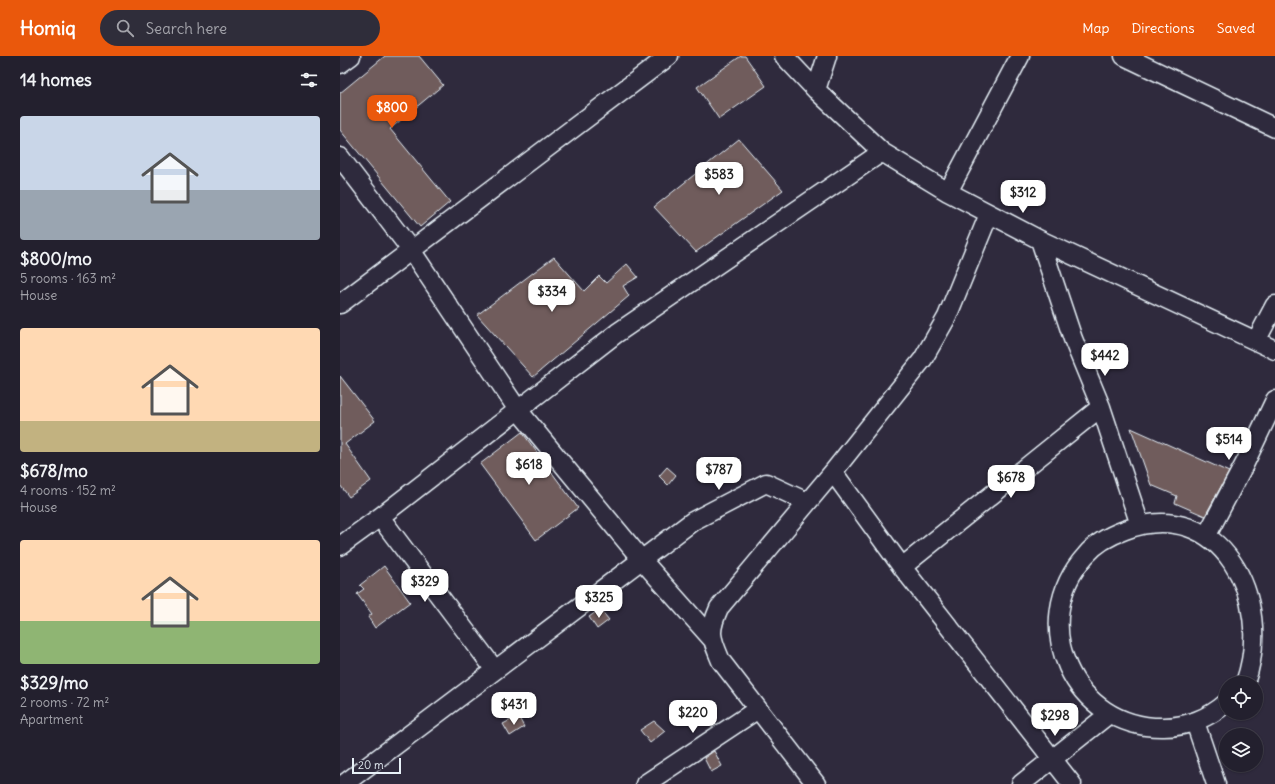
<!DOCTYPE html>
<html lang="en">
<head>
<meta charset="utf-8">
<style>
	:root { --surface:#23202e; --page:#2f2d3a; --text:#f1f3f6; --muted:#a3a3aa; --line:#403e4a; --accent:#ea580c }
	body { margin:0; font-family:Delius,sans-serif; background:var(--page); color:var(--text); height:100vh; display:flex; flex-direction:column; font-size:15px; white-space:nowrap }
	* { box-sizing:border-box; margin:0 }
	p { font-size:13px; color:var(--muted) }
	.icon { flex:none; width:22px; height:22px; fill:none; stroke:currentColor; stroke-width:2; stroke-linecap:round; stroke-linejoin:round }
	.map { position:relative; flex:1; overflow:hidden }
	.panel { display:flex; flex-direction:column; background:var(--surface); width:340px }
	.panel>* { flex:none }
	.controls { position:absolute; left:879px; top:620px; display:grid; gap:8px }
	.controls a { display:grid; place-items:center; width:44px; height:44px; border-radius:50%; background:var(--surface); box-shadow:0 1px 3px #0004,0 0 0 1px var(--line); font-size:20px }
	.scale { position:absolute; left:12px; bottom:10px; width:49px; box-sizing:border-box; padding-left:4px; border:2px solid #e8f1f8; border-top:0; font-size:11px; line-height:14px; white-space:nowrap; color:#e8f1f8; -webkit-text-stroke:3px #2f2a3d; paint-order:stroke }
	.price { position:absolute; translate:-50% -34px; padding:0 9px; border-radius:8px; background:#fff; color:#222; font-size:13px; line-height:26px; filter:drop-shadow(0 1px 2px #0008) }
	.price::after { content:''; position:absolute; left:50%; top:24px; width:12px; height:9px; margin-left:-6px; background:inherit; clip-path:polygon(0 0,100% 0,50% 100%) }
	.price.selected { background:var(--accent); color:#fff }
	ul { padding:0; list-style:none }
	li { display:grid; align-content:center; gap:8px; height:212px; padding:0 20px }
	li span { display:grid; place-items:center; height:124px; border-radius:4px; color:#555 }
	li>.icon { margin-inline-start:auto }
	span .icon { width:72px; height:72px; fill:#fffc; stroke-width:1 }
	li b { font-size:17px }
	h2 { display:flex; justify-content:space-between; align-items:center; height:48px; padding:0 20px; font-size:17px }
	header { display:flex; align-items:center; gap:24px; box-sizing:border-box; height:56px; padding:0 20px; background:var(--accent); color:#fff }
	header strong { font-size:19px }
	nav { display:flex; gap:22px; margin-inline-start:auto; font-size:14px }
	.search { width:280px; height:36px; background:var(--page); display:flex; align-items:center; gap:10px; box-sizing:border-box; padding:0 14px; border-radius:22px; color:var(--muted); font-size:15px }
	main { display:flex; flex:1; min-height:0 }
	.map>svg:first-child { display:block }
	.building { fill:#6f5c5c; stroke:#e8f1f8 }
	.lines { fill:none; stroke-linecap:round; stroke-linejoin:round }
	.street-casing { stroke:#e8f1f8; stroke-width:21 }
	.street { stroke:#2f2a3d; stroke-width:18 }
</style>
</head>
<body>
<header>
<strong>Homiq</strong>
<div class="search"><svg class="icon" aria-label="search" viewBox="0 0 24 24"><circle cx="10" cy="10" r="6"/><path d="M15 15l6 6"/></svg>Search here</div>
<nav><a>Map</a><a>Directions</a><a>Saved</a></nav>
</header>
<main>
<section class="panel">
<h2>14 homes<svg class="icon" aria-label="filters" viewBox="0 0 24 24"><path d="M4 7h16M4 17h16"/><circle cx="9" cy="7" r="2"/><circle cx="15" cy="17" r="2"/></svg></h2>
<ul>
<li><span style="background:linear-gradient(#c9d6e8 60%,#9aa5b1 0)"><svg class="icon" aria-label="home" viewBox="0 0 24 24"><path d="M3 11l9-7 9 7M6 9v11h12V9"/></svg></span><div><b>$800/mo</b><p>5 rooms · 163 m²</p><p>House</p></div></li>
<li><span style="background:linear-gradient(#ffd9b3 75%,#c2b280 0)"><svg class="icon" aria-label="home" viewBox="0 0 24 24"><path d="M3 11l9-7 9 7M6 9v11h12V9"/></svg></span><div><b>$678/mo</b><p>4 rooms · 152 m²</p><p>House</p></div></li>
<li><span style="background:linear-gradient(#ffd9b3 65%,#8fb573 0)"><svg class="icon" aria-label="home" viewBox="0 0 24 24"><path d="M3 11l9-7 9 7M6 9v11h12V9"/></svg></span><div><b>$329/mo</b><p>2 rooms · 72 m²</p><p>Apartment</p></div></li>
</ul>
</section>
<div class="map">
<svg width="935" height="728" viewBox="0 0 935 728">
	<rect width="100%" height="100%" fill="#2f2a3d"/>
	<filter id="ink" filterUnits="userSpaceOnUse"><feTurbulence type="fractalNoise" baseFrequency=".025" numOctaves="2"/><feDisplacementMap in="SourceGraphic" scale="8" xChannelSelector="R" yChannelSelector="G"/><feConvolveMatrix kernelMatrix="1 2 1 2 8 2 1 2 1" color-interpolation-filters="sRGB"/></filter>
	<g filter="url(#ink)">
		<path class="building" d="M45,0H79L103,29L50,73L110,146L80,171L0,74V37Z
			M401,0H405L426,30L379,63L357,31Z
			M399,83L443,134L356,196L314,151Z
			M214,201L244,235L259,220L266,227L287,208L298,221L283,230L289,240L193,321L137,259Z
			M0,320L35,365L5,388L31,425L9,441L0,429Z
			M791,372L889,416L865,460L835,447L837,440L811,429Z
			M182,376L238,452L196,484L140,408Z
			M327,411L336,419L328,429L319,420Z
			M44,510L70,546L35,572L28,561L32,558L17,538L24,533L20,529Z
			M260,553L269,564L257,573L249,561Z
			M178,660L184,671L170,680L163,668Z
			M314,665L325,675L310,687L300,674Z
			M374,695L382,710L371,716L364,702Z"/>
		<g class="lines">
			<defs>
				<path id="street" d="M444,0L476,34L542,96L608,136L700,184L935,294
					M784,0L935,72
					M0,8L11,0
					M476,34L487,0
					M0,101L71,194L178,354L301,503L372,583
					M608,136L680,0
					M700,184L733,283L761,351L800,469
					M0,248L329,0
					M916,285L935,249
					M493,416L562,511L732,728
					M40,461L155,614
					M868,477L905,407L935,344
					M0,490L40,461L277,277L542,96
					M562,511L761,351
					M886,647C869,662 846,671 824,671C733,673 685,566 746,499C756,487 771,479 785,474C880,439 935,543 905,627
					M855,666L876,728
					M4,728L353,465L426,427L467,446
					M305,728L418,653
					M476,728L381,605C371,581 368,577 379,552L493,416L583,303L607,261L649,158
					M681,728L769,658"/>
			</defs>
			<use href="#street" class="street-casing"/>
			<use href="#street" class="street"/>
		</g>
	</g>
</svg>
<div class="controls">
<a><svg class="icon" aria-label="locate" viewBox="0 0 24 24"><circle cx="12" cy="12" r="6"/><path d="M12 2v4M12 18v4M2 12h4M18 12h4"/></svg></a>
<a><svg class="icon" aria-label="layers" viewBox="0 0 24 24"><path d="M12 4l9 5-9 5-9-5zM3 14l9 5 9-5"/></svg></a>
</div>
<div class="scale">20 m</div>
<b class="price selected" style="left:52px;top:73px">$800</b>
<b class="price" style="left:379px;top:140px">$583</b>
<b class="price" style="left:683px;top:158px">$312</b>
<b class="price" style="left:212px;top:257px">$334</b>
<b class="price" style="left:765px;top:321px">$442</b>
<b class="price" style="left:889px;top:405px">$514</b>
<b class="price" style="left:189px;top:430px">$618</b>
<b class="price" style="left:379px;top:435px">$787</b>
<b class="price" style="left:671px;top:443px">$678</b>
<b class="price" style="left:85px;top:547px">$329</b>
<b class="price" style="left:259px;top:563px">$325</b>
<b class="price" style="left:174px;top:670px">$431</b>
<b class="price" style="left:353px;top:678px">$220</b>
<b class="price" style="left:715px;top:681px">$298</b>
</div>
</main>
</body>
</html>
